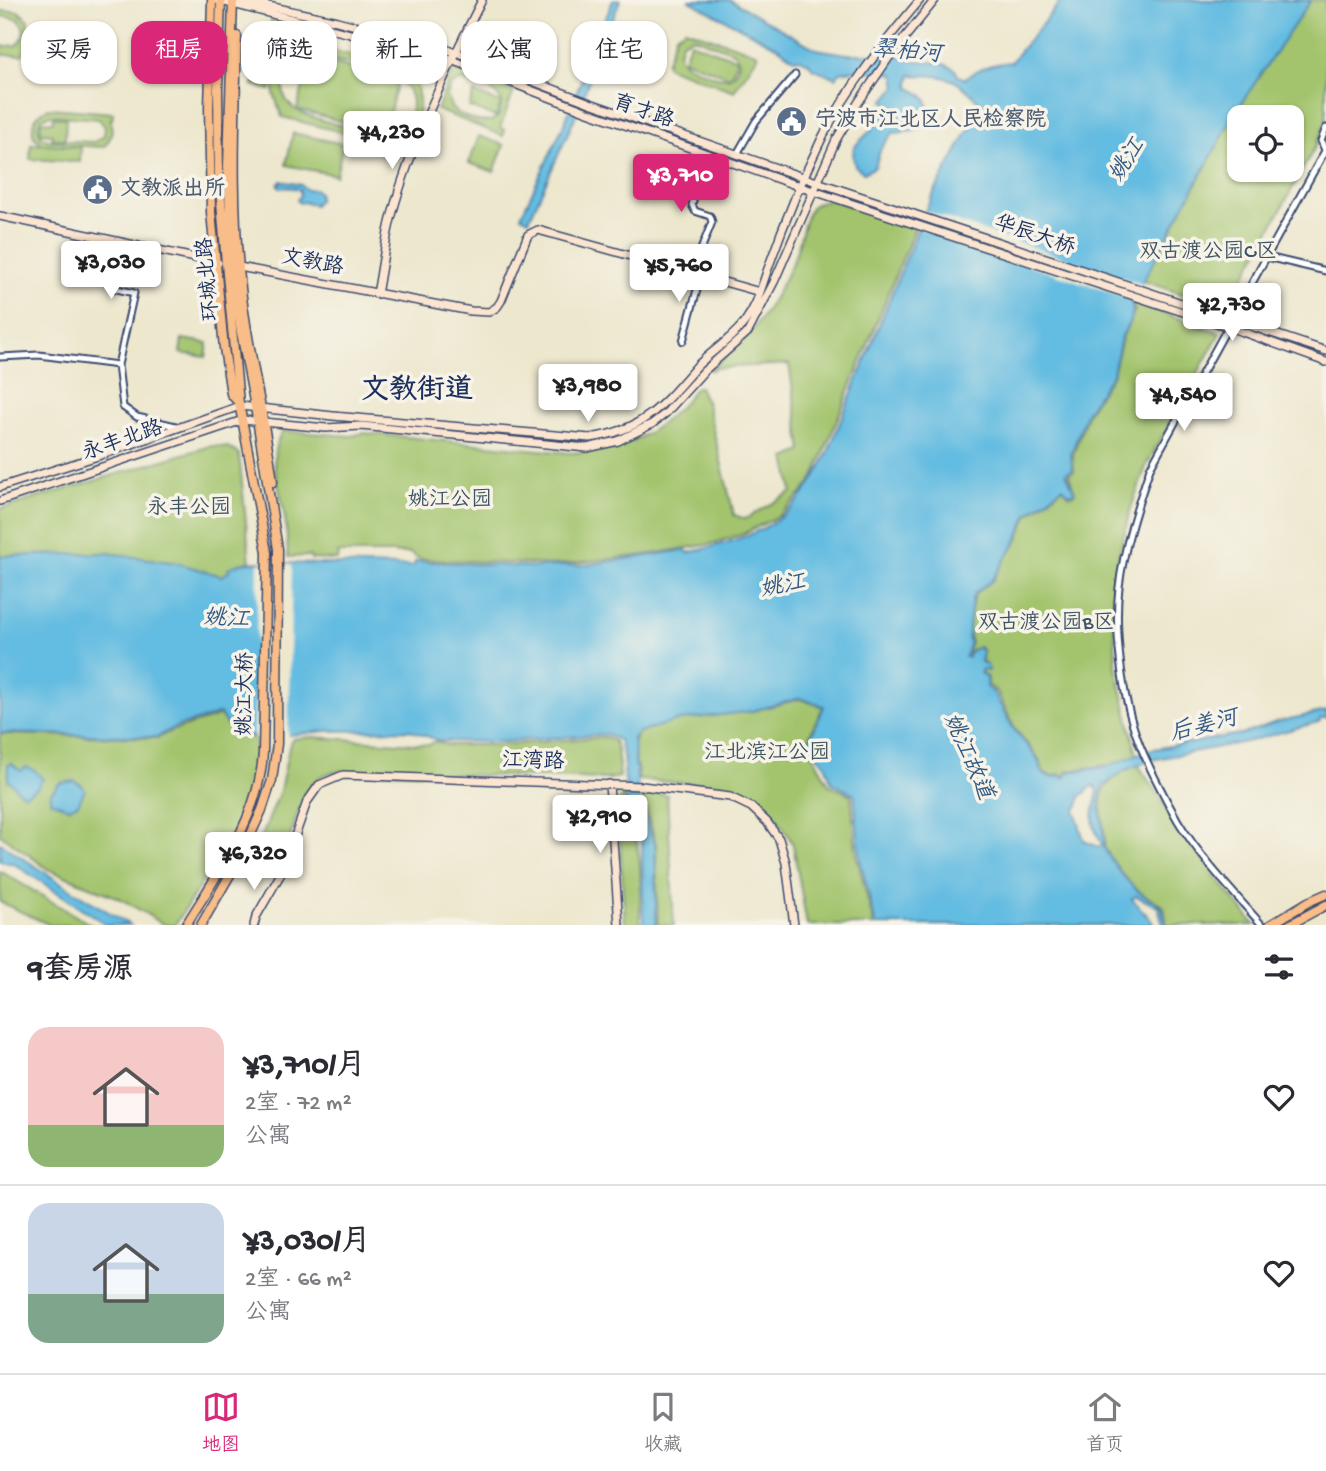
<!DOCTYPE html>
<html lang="zh">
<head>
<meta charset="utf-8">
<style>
	:root { --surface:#fff; --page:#f7f7f7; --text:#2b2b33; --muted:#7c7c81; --line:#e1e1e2; --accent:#db2777 }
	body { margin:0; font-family:"Gochi Hand","LXGW WenKai TC",sans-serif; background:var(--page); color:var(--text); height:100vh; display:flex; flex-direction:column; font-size:26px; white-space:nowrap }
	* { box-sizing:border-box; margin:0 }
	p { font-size:23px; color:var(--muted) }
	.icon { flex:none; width:38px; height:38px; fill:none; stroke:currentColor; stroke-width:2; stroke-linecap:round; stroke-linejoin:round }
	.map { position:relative; height:925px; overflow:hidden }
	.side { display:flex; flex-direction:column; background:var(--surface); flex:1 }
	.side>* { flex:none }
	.guide { position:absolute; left:21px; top:21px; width:700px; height:63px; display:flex; gap:14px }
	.tools { position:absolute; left:1227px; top:105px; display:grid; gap:14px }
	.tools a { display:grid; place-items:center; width:77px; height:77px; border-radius:14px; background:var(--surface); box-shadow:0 2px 5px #0004; font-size:35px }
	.price { position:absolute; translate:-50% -60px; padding:0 16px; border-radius:7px; background:#fff; color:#222; font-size:23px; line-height:46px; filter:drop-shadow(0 2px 4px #0008) }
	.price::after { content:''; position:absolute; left:50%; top:42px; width:21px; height:16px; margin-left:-10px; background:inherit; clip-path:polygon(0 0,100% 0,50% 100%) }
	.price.current { background:var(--accent); color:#fff }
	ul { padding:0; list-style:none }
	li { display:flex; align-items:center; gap:21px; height:175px; padding:0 28px }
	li+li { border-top:2px solid var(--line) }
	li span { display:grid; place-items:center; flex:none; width:196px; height:140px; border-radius:21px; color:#555 }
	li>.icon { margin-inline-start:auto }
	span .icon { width:84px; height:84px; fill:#fffc; stroke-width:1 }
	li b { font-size:30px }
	h2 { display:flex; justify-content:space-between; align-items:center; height:84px; padding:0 28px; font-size:30px }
	.pill { padding:0 24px; border-radius:21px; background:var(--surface); box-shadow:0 2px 5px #0004; font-size:24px; line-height:63px }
	.pill.current { background:var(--accent); color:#fff }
	.tab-bar { display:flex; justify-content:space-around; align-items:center; height:98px; border-top:2px solid var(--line); background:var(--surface); font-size:19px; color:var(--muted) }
	.tab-bar a { display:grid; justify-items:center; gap:4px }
	.tab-bar .current { color:var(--accent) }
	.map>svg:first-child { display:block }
	.green { fill:#a3c46d; stroke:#5f7a66; stroke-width:2; fill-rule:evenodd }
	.water { fill:#64bce1; stroke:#4076a0; stroke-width:2; fill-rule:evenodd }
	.pier { fill:#ede7cd }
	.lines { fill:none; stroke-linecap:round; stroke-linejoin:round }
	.street-casing { stroke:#3a4b6f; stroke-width:9 }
	.secondary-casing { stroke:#3a4b6f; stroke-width:10 }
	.primary-casing { stroke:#3a4b6f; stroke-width:11 }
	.street { stroke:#fff; stroke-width:5 }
	.secondary { stroke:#fce5d0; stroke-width:7 }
	.primary { stroke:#f8bd89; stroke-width:8 }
	.labels { text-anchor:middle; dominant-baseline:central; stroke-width:7; stroke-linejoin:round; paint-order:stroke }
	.street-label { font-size:21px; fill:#1b2f5e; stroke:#f7f3e8 }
	.service-label { font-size:21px; font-weight:bold; fill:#4e5e75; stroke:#f7f3e8; text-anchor:start }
	.park-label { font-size:21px; fill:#3d5462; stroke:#f7f3e8 }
	.water-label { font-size:23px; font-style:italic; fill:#315985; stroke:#f7f3e8 }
	.district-label { font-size:28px; font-weight:bold; fill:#1b2f5e; stroke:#f7f3e8 }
</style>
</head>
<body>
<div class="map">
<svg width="1326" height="925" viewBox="0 0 1326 925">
	<rect width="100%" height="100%" fill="#f7f3e8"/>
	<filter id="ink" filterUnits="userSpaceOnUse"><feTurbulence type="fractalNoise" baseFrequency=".0143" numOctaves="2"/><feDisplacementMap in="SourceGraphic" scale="14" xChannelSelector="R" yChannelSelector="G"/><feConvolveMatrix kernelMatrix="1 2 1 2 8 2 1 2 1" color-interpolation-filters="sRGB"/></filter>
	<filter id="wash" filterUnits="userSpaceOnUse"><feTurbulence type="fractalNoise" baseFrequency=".00686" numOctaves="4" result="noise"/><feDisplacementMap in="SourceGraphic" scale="28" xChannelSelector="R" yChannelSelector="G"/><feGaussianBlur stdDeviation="1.57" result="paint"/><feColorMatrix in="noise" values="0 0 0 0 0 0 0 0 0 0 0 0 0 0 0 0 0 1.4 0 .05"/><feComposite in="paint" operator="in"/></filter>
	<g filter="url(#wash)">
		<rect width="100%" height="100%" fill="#ede7cd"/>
		<path class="green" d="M1311,0H1326V121L1316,145L1235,294L1224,308L1143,281L1236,111ZM1239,117H1292V170H1239Z
			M0,11H18L28,20L27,48L22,55H0V47L17,45C25,37 26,27 18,19L0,16Z
			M271,21L294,28L290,43L283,41L275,72L285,58L300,50L303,42L417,74C414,85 419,91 419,102C420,124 404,138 384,143L282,117L274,94L275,73L270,90L253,85ZM304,56C319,54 393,73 404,84C423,105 405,135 380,135C361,131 303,118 291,106C284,99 282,89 284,80C286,68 293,61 304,56Z
			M685,29L757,53V57L734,91L668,67L666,63L676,35ZM694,37L734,52L739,62L735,74L731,76L737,59L690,42L684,60L730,77C721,80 712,75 703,72C687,66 672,60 683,41Z
			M311,57L398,81L384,133L297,109Z
			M453,68L514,91L500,128L505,130L503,136L437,110ZM459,81C474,81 496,88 502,102L498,117C485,127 464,118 452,109L447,96L451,86Z
			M474,93L501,103L496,117L469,107Z
			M49,108L113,113L112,120H110C113,131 112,138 104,147L42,144L34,137C30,124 36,113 49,108ZM49,115L99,119L105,127L104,136L94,142L47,140L41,136L38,126L42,118Z
			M53,117L66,118L65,139H52V134L41,133V121L53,122Z
			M293,133L343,144L336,175L286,165Z
			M479,136L504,145L494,172L469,163Z
			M31,144L81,147L80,162L30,159Z
			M831,200L915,228L814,477L805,490L779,516L743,534L711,544L644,555L557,565L420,559L410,553H338L337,560L311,559L310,556L288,557C287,542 287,527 284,512C280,485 265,455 283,431L351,436L364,433L570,453C627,451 662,433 696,387H699L707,404L734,515L745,519L792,492L786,458L802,451L789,364L715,368L711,371L709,369C750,344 775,301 794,259C800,245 803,220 811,208C816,202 824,201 831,200Z
			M1132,302L1220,333L1147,464L1131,508L1119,553L1113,595L1116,667L1140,768L1209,869L1255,925H1167L1164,907C1158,901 1151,900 1144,895C1127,883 1114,864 1104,847C1108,827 1091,796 1111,782L1107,765L1067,771L1065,776L1060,774L1050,776L1043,771L1039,759L1014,727L997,692L988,685V678L981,673L982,670L988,671V666L982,661L983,651L979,647L971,650L966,657L971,642C966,629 970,606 976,593L993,580L1005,557L1016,544L1029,514L1063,488L1070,496L1075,493L1069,474L1074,471L1073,455L1084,424L1088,412L1113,374L1122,338L1135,310Z
			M182,339L208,343L206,357L180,353Z
			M210,446L227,447L239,454L250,562L241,563L222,577L177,563L107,553L0,556V509Z
			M800,699L823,707C819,716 811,728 809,738C807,750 824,773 829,785L851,795L857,857L874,925H807L793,844L776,816L755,798L724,785L639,780L633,743L639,732L680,720L752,711Z
			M220,715C229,728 237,738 256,737L254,767L235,831L175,925H165L121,899L48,869L0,834V734L158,738C177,726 200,724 220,715Z
			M312,737L429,745L435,741L448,745H502L605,737L614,741L617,749L620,777L609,779L342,771C335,772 326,773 321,776C300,789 293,834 284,855L276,859L262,853L258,846L280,791L290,743L293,739Z
			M641,793L667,795L674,925H658L656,844Z
			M623,795C626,808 631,819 634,831C643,860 640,895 640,925H625L618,802Z
			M0,871L91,925H50L0,902Z"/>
		<path class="water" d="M613,0H620L573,122L529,220L521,216L564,124Z
			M688,0H730L816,49L847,54H895L907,60L942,63L955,69L958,76L965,79C980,67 991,64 1011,62L1062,0H1311L1236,111L1131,303L1133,310L1132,317L1121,338L1113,373L1087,411L1071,454L1072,470L1066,473L1075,492L1069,494L1063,487L1028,514L1015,544L992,580L975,593L972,599L968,639L970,641L965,657L968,658L969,653L978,647L982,651L981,662L988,666V671L982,669L980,673L987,678V687L994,693L1013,728L1037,758L1043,773L1050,777L1060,776L1065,778L1068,772L1106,767L1148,750L1246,733L1276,722L1326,711V718H1321L1319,722L1246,742L1151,760L1124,771L1103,786C1095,808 1106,827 1104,848C1114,865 1126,882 1143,895C1150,900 1157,901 1162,908L1166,925H1163L1158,907L1136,896L1132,899C1140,909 1148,914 1154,925H876L860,859L854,794L832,783L825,764L813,751L810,739L824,706L800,698L752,711L680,720L639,732L633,738L639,799L655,844L656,925H643L642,842L627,804L623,755L619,740L606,734L501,742L440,741L410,730L326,731L281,736H249L238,733L226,724L220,713C200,722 176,723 158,737L0,733V556L107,553L177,563L222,576L229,571L228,568L241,563L250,562L398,566H413L416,561L533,567L586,565L686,550L688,553C758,535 792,526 826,457L928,204L982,105C957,77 947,75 911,75L909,84L910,88C924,95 931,99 927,115L923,113L916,125L920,128L914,131L893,133L881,148L875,167L864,173L855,166C849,143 859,144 870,131C874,126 875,120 877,114L882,117L889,104L884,101L897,86L894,74L855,70L840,72L836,78L812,68L809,63L800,59H794L776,46ZM1094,785L1098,791C1093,814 1089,822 1102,844L1099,847L1084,841L1075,810L1079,804L1080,797Z
			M281,181L301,185L307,190L315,189L319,194V200L314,205L304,202L299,203L297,200L300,196V190L294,188L280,187L278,185Z
			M11,763L21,771L26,767L34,770L43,779L37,788L24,795C17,791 14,784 8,780V765Z
			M74,781L82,785L85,790L78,804L69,808L50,801L51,793L60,783Z
			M0,843L75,892L130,925H107L14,864L0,861Z"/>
		<path class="pier" d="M922,210L1145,285L1136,301L915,227Z
			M258,563L292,564L288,739L254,738Z"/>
	</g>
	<g filter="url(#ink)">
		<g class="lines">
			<defs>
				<path id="street" d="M1325,150L1321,141L1326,128
					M737,154L756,121L795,75
					M120,242L113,288L134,293L118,365L123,407L137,417L180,427
					M1267,257L1326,271
					M692,272L712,222L710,216L695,211L692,205L703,153
					M683,341L701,275
					M0,357L39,355L118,365
					M1262,925C1233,892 1201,859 1178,821C1166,800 1146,762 1138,740C1122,698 1114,631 1119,587C1124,546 1137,507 1150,468L1326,149"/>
				<path id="secondary" d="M217,0L452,60L588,112L801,187L1229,327L1326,362
					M241,0L337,21L456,52L590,103L805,178L1326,351
					M0,216L218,263
					M234,266L471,311L489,312L497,307L501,301L528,235L538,230L760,292
					M377,294C382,268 385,241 392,215C411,144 449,65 482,0
					M0,487L101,455L240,406L333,416L590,438C644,430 662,406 696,367C712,350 733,339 746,320C758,304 762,284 769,266C784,223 802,179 822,138C848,87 883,44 920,0
					M0,501L243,420L326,428L361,426L587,448L618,441L652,424L666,413L704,371L748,332L774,282L836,140L858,103L890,56L935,0
					M609,784L619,925
					M244,850L283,870L307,802L319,785L343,775L642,786L730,797L751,807L767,822L779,839L786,863L794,925
					M254,925L256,917L283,870"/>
				<path id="primary" d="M212,0L209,108L211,212L224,348L231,394L239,403
					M237,36C235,123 231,211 242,297C250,359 265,420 273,482
					M186,925C219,871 259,818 263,753L267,552L239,403L226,264L219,177L218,90L221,0
					M201,925L241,856L262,810L272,780L277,744L278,549L255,407L241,332L232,265L228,166L233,0
					M1270,925L1308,902L1326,894
					M1289,925L1326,905"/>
			</defs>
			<use href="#street" class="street-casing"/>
			<use href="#secondary" class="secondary-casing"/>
			<use href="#primary" class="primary-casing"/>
			<use href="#street" class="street"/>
			<use href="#secondary" class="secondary"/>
			<use href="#primary" class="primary"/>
		</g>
	</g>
	<defs>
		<symbol id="civic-disc" viewBox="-11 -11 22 22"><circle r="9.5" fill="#5c6f8a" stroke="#f7f3e8"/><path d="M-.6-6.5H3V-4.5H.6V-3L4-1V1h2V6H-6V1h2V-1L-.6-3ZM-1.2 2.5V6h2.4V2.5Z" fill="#fff"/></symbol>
	</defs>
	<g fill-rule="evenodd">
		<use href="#civic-disc" x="774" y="104" width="35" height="35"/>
		<use href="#civic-disc" x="80" y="172" width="35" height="35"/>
	</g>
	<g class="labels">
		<g class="street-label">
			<text transform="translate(643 113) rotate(19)">育才路</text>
			<text transform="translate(1034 237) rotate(19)">华辰大桥</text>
			<text transform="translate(312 264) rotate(11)">文教路</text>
			<text transform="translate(210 279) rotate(-95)">环城北路</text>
			<text transform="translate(123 442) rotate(-19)">永丰北路</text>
			<text transform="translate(247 694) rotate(-89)">姚江大桥</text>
			<text transform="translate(533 763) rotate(2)">江湾路</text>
		</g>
		<g class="service-label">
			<text x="815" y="121">宁波市江北区人民检察院</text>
			<text x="120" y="190">文教派出所</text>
		</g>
		<g class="park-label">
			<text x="1208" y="253">双古渡公园C区</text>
			<text x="450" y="501">姚江公园</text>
			<text x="189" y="509">永丰公园</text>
			<text x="1046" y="624">双古渡公园B区</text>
			<text x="767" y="754">江北滨江公园</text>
		</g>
		<g class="water-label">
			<text transform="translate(907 53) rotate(5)">翠柏河</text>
			<text transform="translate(1128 161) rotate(-57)">姚江</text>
			<text transform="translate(783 587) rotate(-11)">姚江</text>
			<text transform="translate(226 620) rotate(3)">姚江</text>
			<text transform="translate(1204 727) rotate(-14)">后姜河</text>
			<text transform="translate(967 757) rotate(66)">姚江故道</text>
		</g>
		<g class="district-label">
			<text x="417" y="391">文教街道</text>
		</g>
	</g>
</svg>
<div class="tools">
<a><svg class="icon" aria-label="locate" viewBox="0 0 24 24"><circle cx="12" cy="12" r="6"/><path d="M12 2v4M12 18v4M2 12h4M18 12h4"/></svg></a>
</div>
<b class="price" style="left:392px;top:171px">¥4,230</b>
<b class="price current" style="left:681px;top:214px">¥3,710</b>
<b class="price" style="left:111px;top:301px">¥3,030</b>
<b class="price" style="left:679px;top:304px">¥5,760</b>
<b class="price" style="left:1232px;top:343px">¥2,730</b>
<b class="price" style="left:588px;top:424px">¥3,980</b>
<b class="price" style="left:1184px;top:433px">¥4,540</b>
<b class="price" style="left:600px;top:855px">¥2,910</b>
<b class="price" style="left:254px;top:892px">¥6,320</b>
<div class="guide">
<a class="pill">买房</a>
<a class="pill current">租房</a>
<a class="pill">筛选</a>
<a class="pill">新上</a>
<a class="pill">公寓</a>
<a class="pill">住宅</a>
</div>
</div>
<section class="side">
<h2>9套房源<svg class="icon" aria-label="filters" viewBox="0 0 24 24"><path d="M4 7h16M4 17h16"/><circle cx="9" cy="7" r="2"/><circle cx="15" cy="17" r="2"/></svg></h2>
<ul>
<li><span style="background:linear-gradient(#f6c9c9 70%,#8fb573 0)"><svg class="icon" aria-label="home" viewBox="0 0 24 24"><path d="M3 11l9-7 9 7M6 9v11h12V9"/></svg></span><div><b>¥3,710/月</b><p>2室 · 72 m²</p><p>公寓</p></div><svg class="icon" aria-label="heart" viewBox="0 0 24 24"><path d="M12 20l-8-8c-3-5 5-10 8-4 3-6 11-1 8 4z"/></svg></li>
<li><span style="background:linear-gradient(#c9d6e8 65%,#7fa58c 0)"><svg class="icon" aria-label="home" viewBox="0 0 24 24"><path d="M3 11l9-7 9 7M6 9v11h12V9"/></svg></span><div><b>¥3,030/月</b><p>2室 · 66 m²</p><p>公寓</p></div><svg class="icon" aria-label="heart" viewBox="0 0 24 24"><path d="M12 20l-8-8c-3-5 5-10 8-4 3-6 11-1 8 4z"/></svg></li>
</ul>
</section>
<nav class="tab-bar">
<a class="current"><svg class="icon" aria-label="map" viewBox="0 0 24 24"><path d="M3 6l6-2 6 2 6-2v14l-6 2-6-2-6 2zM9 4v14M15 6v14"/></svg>地图</a>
<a><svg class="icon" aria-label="saved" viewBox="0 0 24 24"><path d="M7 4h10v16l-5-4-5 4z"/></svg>收藏</a>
<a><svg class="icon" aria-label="home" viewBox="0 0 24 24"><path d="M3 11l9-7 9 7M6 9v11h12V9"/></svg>首页</a>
</nav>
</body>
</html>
